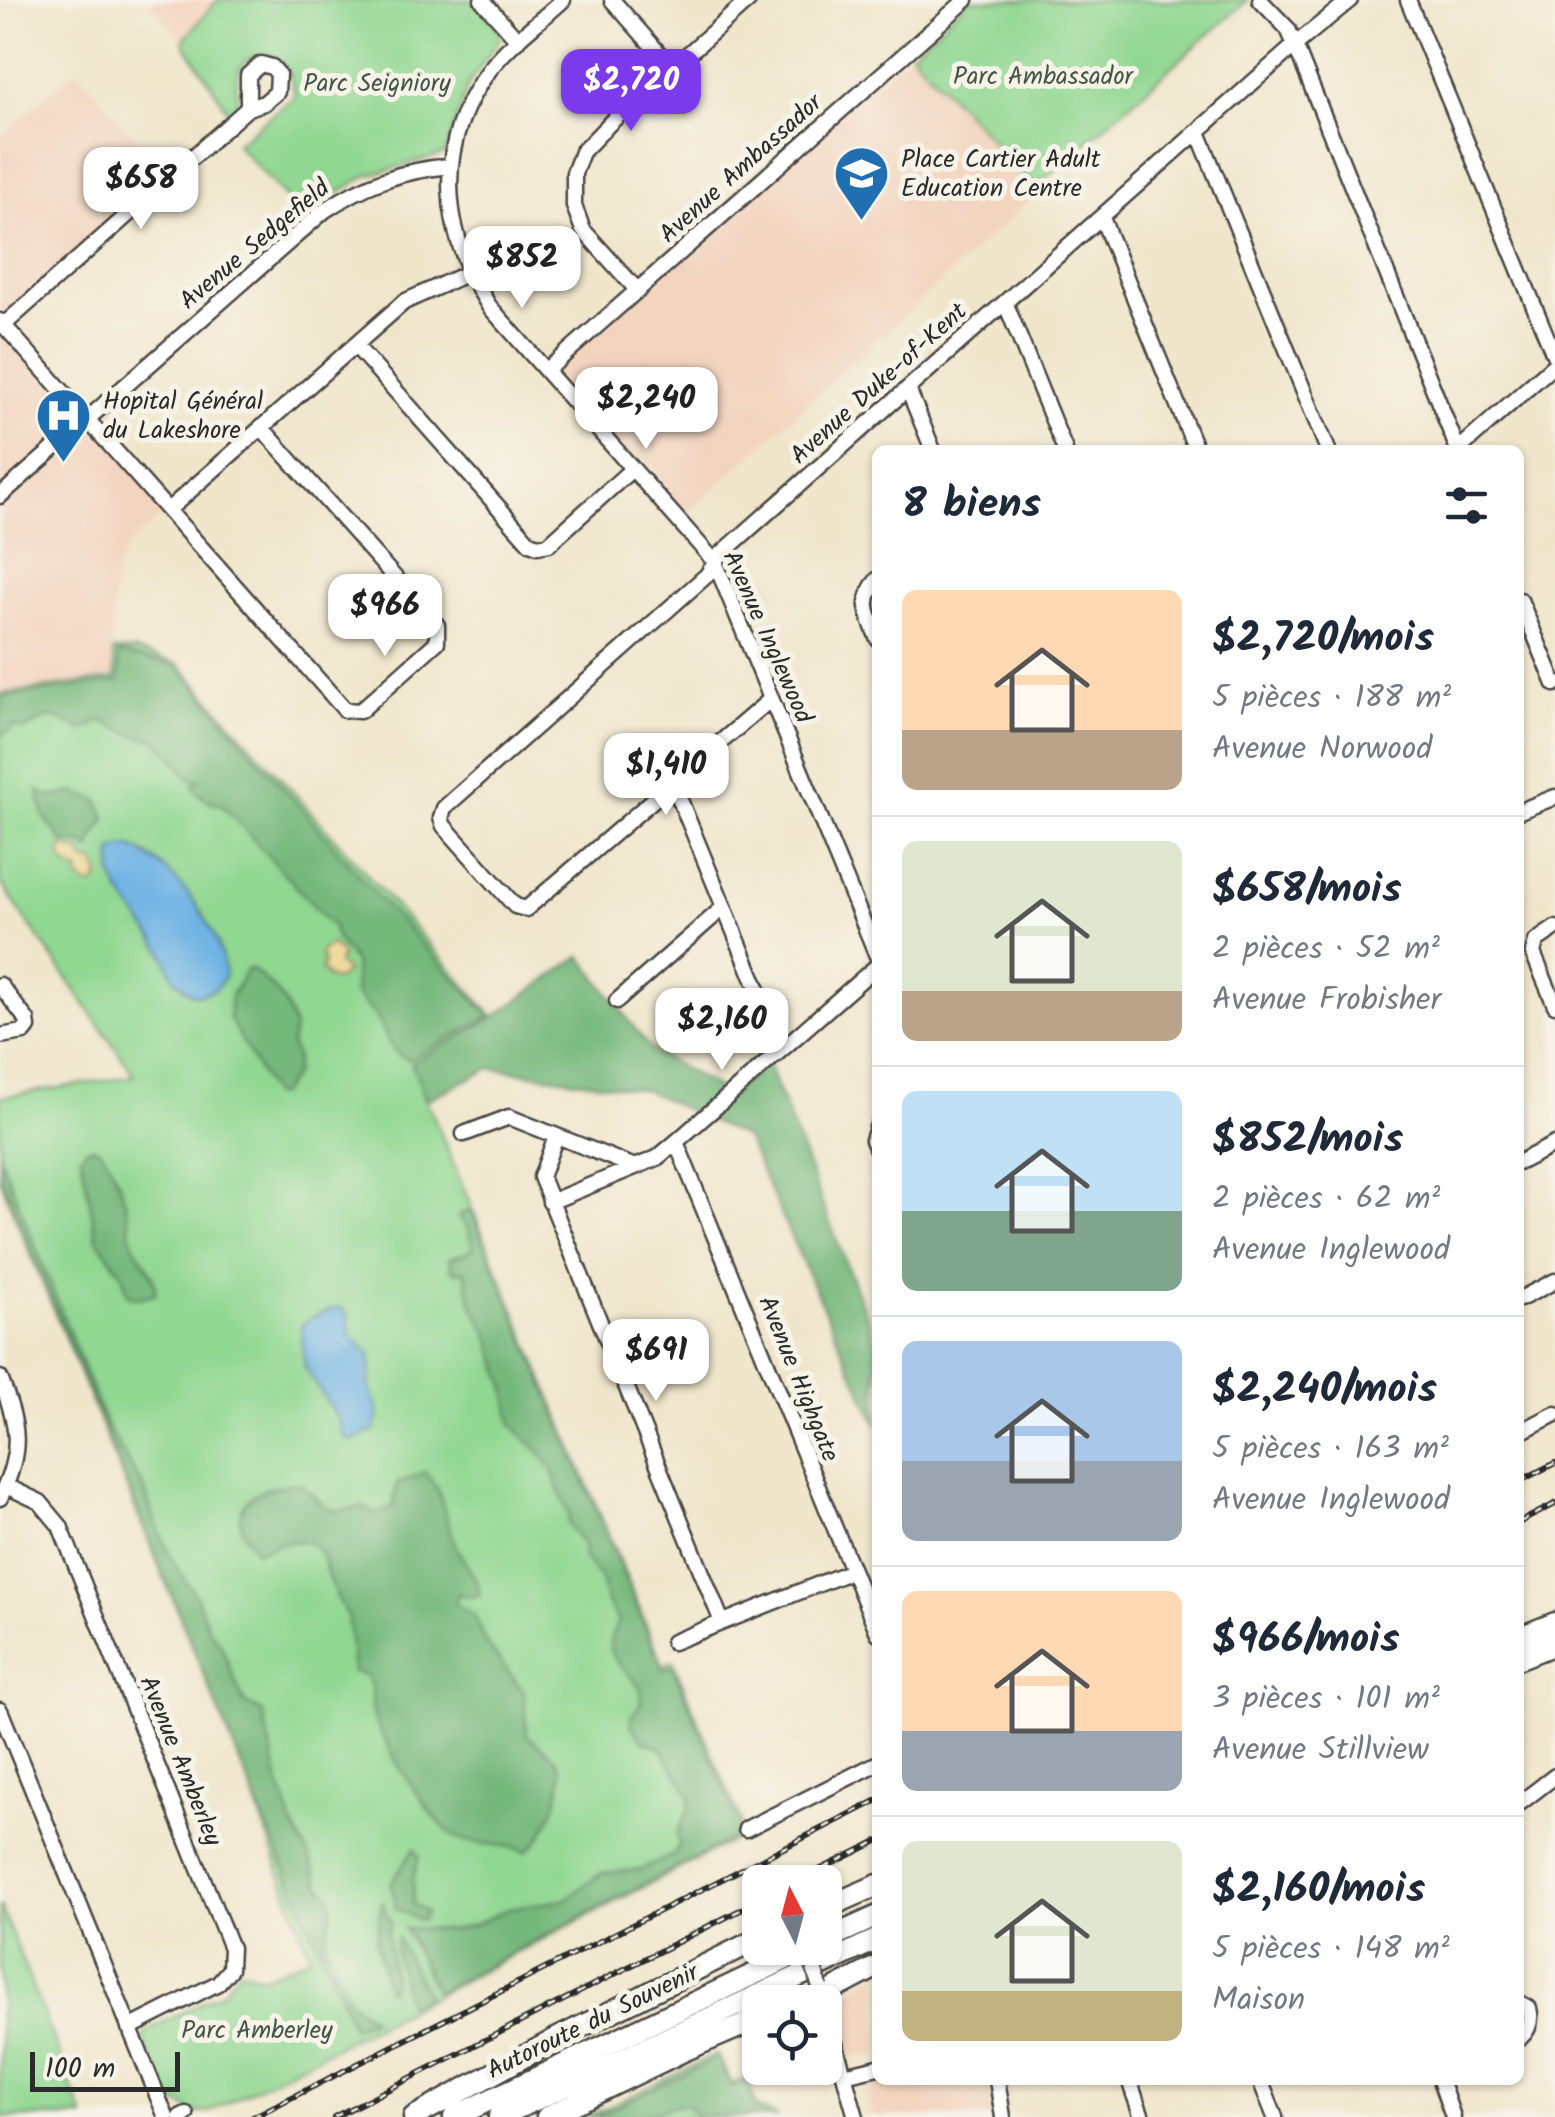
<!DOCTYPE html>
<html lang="fr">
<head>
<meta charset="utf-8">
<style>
	:root { --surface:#fff; --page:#f2f2f3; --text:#1f2937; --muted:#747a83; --line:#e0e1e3; --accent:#7c3aed }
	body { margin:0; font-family:Kalam,sans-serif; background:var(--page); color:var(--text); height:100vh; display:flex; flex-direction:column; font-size:38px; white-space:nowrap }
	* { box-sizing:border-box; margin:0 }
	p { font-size:32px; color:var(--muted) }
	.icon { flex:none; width:55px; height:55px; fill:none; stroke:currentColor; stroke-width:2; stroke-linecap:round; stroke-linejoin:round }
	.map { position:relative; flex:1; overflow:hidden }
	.panel { position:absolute; left:872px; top:445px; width:652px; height:1640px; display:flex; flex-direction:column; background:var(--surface); border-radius:15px; box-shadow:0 2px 8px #0004 }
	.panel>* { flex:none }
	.needle { width:65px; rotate:354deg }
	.fabs { position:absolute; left:742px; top:1865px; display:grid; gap:20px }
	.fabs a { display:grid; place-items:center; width:100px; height:100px; border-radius:15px; background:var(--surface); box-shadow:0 2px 8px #0004; font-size:50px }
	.scale { position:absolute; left:30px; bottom:25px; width:150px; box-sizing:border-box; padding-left:10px; border:5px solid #2b2b2b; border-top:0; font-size:28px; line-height:35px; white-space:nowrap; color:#2b2b2b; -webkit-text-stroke:8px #f7f3e8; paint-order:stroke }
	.price { position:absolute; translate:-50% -85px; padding:0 22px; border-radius:20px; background:#fff; color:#222; font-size:32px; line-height:65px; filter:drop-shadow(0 2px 5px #0008) }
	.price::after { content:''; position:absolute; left:50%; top:60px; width:30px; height:22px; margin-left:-15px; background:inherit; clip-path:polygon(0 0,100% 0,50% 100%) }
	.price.selected { background:var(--accent); color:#fff }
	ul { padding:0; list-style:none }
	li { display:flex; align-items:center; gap:30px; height:250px; padding:0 30px }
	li+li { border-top:2px solid var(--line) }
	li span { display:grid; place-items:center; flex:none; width:280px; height:200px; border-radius:15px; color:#555 }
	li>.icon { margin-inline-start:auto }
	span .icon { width:120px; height:120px; fill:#fffc; stroke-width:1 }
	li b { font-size:42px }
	h2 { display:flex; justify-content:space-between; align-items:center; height:120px; padding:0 30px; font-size:42px }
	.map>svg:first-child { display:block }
	.built { fill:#f3d4bf }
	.green { fill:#90d792; stroke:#5e815e; stroke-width:2.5 }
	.forest { fill:#74b87c; stroke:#507254; stroke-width:2.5 }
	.sand { fill:#eeda9e; stroke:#8c8264; stroke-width:2.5 }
	.water { fill:#6eb3e4; stroke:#4c6f88; stroke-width:2.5 }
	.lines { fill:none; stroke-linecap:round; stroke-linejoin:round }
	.minor-casing { stroke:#494743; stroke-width:19 }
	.highway-casing { stroke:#494743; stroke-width:25 }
	.minor { stroke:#fff; stroke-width:14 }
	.highway { stroke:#fff; stroke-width:20 }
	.rail-casing { stroke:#2b2b2b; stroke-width:6 }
	.rail { stroke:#f7f3e8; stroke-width:2.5; stroke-dasharray:8; stroke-linecap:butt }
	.minor-bridge-casing { stroke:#494743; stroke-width:19; stroke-linecap:butt }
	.minor-bridge { stroke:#fff; stroke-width:14 }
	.labels { text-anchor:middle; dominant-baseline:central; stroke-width:10; stroke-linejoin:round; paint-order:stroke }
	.park-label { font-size:25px; fill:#445645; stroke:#f7f3e8 }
	.poi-label { font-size:25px; fill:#2b2b2b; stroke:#f7f3e8; text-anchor:start }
	.street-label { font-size:25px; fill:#2b2b2b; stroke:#f7f3e8 }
</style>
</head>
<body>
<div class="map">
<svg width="1555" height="2117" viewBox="0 0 1555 2117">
	<rect width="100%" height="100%" fill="#f7f3e8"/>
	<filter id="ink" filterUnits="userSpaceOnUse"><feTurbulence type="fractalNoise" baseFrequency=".01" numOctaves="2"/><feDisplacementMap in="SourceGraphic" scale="20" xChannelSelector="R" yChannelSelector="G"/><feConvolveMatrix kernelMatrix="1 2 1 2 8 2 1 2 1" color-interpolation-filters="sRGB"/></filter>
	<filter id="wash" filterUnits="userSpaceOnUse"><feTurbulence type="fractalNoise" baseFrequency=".0048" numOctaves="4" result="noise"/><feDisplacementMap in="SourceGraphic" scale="40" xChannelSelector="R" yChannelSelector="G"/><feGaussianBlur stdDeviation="2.25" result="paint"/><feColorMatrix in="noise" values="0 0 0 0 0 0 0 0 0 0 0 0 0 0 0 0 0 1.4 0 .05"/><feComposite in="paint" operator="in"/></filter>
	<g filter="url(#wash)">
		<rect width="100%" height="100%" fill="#f0e6cc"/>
		<path class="built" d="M148,0H214L183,41Z
			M911,53L1041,190L679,521L546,371Z
			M76,69L168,174L6,323L168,510L127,547L115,576L111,633L115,678L0,694V138Z
			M877,1972V2055L855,2057L847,2052L839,2023L841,2017L839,2009H836L837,2003L848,1994L847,1991Z
			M877,2078L878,2080L1013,2082L1008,2094L1007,2110L989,2117H872L863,2085Z"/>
		<path class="green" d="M217,0H474L500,32V39L469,83L445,154L366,176L302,215L236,144L295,96C292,86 291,73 284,65C272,49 244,53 238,73C234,83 239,95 238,106L230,114L183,41Z
			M969,0H1248L1035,187L911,53Z
			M113,651H136L179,664L494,1017L412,1065L663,1665L673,1661L741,1821L737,1839L209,2112L191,2113L183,2105L169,2102L144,2042L145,2032L223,1991L239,1969L262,1977L310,1957L253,1794L0,1180V1097L135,1076L0,882V694L115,678Z
			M0,1905L84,2117H0Z
			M717,2054L732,2084L747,2077L757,2106L779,2117H587Z"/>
		<path class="forest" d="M118,653L178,666L378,897L490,1016L410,1060C390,1054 387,1037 378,1020C373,1011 362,1003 355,994L354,962L336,938L333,927L222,805C207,800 202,801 193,785L199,781L190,778L156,739C136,739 121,728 102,721L81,730L55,717L46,718L25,730L16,726L0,736V697L119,681Z
			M38,790L50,797L73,792L98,800L106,819L92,840L91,848L79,843L63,842L44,816Z
			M581,956L651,1050L730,1095L767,1062L877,1343V1425L746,1138L645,1090L491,1068L426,1100L412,1064L494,1017Z
			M247,969H252L274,988L286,1005L294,1028L291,1046L296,1056L295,1073L279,1095H272L229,1018L231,996Z
			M93,1147L100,1149C111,1163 119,1181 124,1198C129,1213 128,1231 134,1245C142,1262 158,1273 155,1294L137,1298L128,1295L122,1274L97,1240L81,1156L86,1149Z
			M0,1157L107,1427L144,1488L153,1517L173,1561L196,1596L208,1628L221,1645L244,1703L263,1712L277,1775L293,1826L310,1857L320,1885L331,1898L332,1914L324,1941L349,2001L372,2018L353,2027L253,1794L0,1175Z
			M471,1210L663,1669L673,1666L740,1826L735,1837L436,1992L405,1928L453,1930L473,1925L510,1908L564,1900L602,1873L640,1870L674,1855L679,1845L677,1834L690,1806V1795L661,1748L644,1741L632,1728L631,1716C660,1687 623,1677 612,1654C607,1644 614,1630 618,1621L607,1602L601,1579L584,1559L583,1545L568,1524L569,1515L551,1468L539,1451L512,1425L506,1389L489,1335L472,1304L465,1272L452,1271L449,1258L468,1252L473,1246L468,1229L458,1215Z
			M425,1472C447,1496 444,1525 459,1553C468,1568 477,1577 480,1595L471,1597L458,1594L455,1604L474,1615L487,1644L524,1692L527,1735C537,1746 555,1752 560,1768C566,1787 544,1843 526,1851C504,1842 477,1847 456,1837C434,1826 378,1738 373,1713C370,1696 376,1693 366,1675L353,1672L348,1619L329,1580L321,1553L312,1544L301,1541L279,1543L257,1552C218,1506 255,1485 301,1484C328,1508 324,1517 364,1506L375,1514L393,1508L397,1484Z
			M414,1849L419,1857L413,1879V1904L425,1912L422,1921L396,1909L391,1883Z
			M382,1900L391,1925L387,1932L393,1978L391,1989L387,1990L376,1940Z
			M397,1938L427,1996L408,2006L395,1950Z
			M717,2058L731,2087L745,2081L756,2109L770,2117H697L689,2106L679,2104L642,2117H595Z"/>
		<path class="sand" d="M63,846L81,852L85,862H94L100,875L95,885H87L78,877L79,871L71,869L60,856Z
			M331,944L342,954L338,964L347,972L337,980L328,978L321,969L324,962L321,959V951Z"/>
		<path class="water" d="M130,846C175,866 221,927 225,976L215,990L199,995L190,993L174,978L162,950L120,892L112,874L113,850Z
			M335,1308H341L348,1315L351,1336L370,1354C373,1366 368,1378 370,1389C375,1409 384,1408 374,1431L351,1441L345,1438L337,1417L305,1367L301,1326L310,1318Z"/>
	</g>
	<g filter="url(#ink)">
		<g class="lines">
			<defs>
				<path id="minor" d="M482,0L518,40
					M563,0C539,22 510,43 490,69C433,144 441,230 489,306L715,562L878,958
					M612,0L672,68
					M1260,0L1288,29L1295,45L1458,450L1555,364
					M1408,0L1555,357
					M1198,132L1328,450
					M1102,218L1196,450
					M638,291L583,230L574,206V173L582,152L611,122L749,0
					M1005,302L1065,450
					M0,321L345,710L360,711L437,642V625L261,427
					M6,323L248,108L264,103L277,92L278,74L272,67L261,64L248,75V108
					M355,345L530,543L538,546L549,544L632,469
					M546,371L966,0
					M908,389L933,450
					M0,496L324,211C364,184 403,170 451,166
					M168,510L404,302L468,273
					M878,579C859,600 868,615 878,639
					M1520,600L1555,684
					M771,699L526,909L515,906L444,826L441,818L444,808L707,575L720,555L1295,45L1350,0
					M673,783L782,1048
					M1520,811L1555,797
					M1555,928L1536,941L1533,953L1555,1005
					M0,985L27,1020L28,1027L24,1032L0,1036
					M617,1001L724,907
					M878,1125L873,1140L878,1152
					M464,1134L509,1117L635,1167L657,1158L676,1142L878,965
					M556,1136L541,1177L722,1622
					M676,1142L878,1633
					M1520,1162L1555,1144
					M550,1202L635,1167
					M1520,1299L1555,1281
					M0,1378C19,1426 23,1450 0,1498
					M1520,1432L1555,1414
					M6,1486L40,1502L60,1526L231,1948L230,1969L218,1983L129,2028
					M673,1642L852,1571
					M0,1710L166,2117
					M1520,1803L1555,1776
					M746,1829L878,1763
					M1520,2003L1529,2008C1532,2020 1529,2030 1520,2038
					M825,2008L856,2117
					M844,2075L878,2067
					M997,2080L1003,2117
					M1129,2080L1142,2117
					M1260,2080L1275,2117
					M1440,2080L1453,2117
					M180,2117L186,2114"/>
				<path id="highway" d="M1520,1637L1555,1623
					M1520,1658L1555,1644
					M825,1908L878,1885
					M825,1940L878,1916
					M810,2002L878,1966
					M414,2117L556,2039L760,1938
					M454,2117L809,1948
					M499,2117L878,1939
					M547,2117L683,2051L760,2018"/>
			</defs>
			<use href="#minor" class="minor-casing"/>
			<use href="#highway" class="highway-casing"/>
			<use href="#minor" class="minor"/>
			<use href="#highway" class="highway"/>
			<defs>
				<path id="rail" d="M1520,1481L1555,1463
					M1520,1522L1555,1504
					M795,1882L878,1841
					M253,2117L878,1800
					M334,2117L760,1900"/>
			</defs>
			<use href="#rail" class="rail-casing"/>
			<use href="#rail" class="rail"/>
			<defs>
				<path id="minor-bridge" d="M808,1948L820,1988"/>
			</defs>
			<use href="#minor-bridge" class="minor-bridge-casing"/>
			<use href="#minor-bridge" class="minor-bridge"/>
		</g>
	</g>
	<defs>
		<symbol id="school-pin" viewBox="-11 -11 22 30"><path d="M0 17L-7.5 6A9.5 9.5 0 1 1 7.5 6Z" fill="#1f6fb2" stroke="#f7f3e8"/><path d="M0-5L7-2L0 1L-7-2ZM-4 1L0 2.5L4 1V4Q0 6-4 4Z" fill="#fff"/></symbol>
		<symbol id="hospital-pin" viewBox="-11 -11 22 30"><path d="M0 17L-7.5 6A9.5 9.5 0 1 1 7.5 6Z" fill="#1f6fb2" stroke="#f7f3e8"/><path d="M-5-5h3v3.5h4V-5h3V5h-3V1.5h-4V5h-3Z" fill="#fff"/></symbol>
	</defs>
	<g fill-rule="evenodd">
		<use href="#school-pin" x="830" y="142" width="63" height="86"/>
		<use href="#hospital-pin" x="32" y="384" width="63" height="86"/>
	</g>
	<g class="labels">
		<g class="park-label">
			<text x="1043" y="77">Parc Ambassador</text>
			<text x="377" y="84">Parc Seigniory</text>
			<text x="257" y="2031">Parc Amberley</text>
		</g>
		<g class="poi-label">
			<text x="901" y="160">Place Cartier Adult<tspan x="901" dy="29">Education Centre</tspan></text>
			<text x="103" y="402">Hopital Général<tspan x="103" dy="29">du Lakeshore</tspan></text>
		</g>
		<g class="street-label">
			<text transform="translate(741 169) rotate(-42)">Avenue Ambassador</text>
			<text transform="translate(255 245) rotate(-40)">Avenue Sedgefield</text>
			<text transform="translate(879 384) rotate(-42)">Avenue Duke-of-Kent</text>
			<text transform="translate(767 637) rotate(66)">Avenue Inglewood</text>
			<text transform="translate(798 1379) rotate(68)">Avenue Highgate</text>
			<text transform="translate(180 1761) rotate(68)">Avenue Amberley</text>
			<text transform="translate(593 2022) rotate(-26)">Autoroute du Souvenir</text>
		</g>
	</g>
</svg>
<div class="fabs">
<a><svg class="needle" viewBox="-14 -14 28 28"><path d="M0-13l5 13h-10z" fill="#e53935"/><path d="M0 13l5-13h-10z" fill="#747a83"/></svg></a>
<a><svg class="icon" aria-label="locate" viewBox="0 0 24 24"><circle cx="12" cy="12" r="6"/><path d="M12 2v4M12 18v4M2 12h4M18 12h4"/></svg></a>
</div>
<div class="scale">100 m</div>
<b class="price selected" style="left:631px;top:134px">$2,720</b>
<b class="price" style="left:141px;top:232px">$658</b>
<b class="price" style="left:522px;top:311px">$852</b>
<b class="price" style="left:646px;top:452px">$2,240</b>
<b class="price" style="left:385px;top:659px">$966</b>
<b class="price" style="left:666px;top:818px">$1,410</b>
<b class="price" style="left:722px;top:1073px">$2,160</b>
<b class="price" style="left:656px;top:1404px">$691</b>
<section class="panel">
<h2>8 biens<svg class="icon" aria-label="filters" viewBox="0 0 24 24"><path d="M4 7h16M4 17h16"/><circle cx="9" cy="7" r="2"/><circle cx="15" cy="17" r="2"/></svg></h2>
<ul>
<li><span style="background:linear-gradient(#ffd9b3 70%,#b9a48a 0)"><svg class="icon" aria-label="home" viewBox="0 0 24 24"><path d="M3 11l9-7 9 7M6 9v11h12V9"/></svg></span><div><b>$2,720/mois</b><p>5 pièces · 188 m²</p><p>Avenue Norwood</p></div></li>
<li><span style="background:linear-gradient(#dfe7d0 75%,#b9a48a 0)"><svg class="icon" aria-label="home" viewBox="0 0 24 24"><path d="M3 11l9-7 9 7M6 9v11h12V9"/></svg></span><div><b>$658/mois</b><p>2 pièces · 52 m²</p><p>Avenue Frobisher</p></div></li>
<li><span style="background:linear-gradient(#bfe0f5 60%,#7fa58c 0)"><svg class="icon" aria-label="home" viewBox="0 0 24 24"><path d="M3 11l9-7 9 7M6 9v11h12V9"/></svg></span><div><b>$852/mois</b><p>2 pièces · 62 m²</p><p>Avenue Inglewood</p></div></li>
<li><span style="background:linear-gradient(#a9c7e8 60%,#9aa5b1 0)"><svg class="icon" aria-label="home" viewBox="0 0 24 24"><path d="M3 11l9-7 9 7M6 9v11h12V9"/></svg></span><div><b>$2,240/mois</b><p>5 pièces · 163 m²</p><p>Avenue Inglewood</p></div></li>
<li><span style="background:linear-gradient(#ffd9b3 70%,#9aa5b1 0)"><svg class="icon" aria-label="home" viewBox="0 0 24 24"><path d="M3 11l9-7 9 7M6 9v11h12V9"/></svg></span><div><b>$966/mois</b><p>3 pièces · 101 m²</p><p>Avenue Stillview</p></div></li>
<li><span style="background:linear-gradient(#dfe7d0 75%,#c2b280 0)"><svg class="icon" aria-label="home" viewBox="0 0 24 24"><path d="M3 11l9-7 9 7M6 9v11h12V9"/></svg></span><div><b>$2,160/mois</b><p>5 pièces · 148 m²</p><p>Maison</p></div></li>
</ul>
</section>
</div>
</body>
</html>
